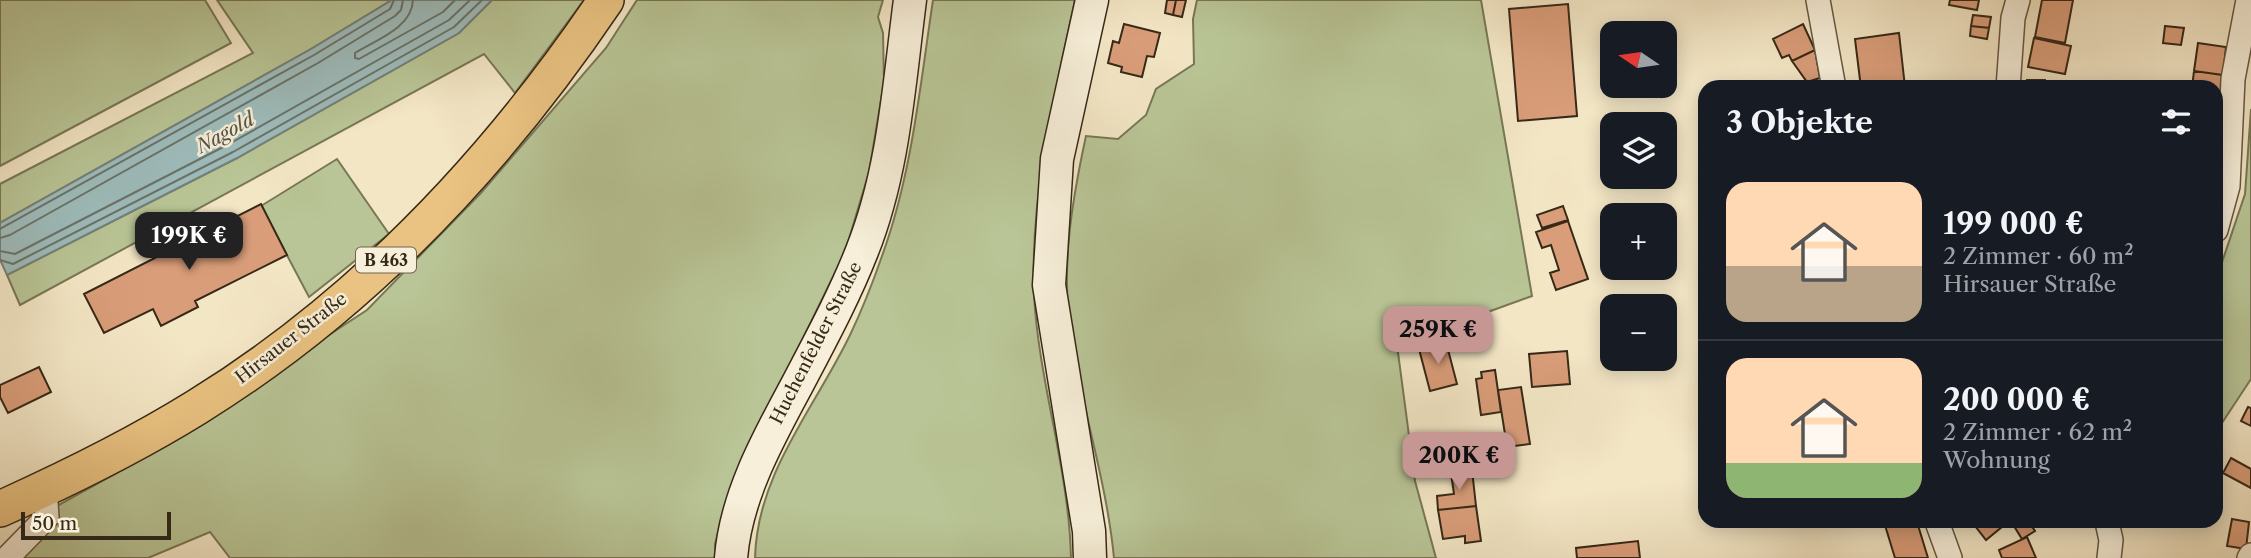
<!DOCTYPE html>
<html lang="de">
<head>
<meta charset="utf-8">
<style>
	:root { --surface:#171b24; --page:#20242c; --text:#f1f3f6; --muted:#9ea1a6; --line:#363941; --accent:#c59692 }
	body { margin:0; font-family:"Libre Caslon Text",serif; background:var(--page); color:var(--text); height:100vh; display:flex; flex-direction:column; font-size:26px; white-space:nowrap }
	* { box-sizing:border-box; margin:0 }
	p { font-size:23px; color:var(--muted) }
	.icon { flex:none; width:38px; height:38px; fill:none; stroke:currentColor; stroke-width:2; stroke-linecap:round; stroke-linejoin:round }
	.map { position:relative; flex:1; overflow:hidden }
	.drawer { position:absolute; left:1698px; top:80px; width:525px; height:448px; display:flex; flex-direction:column; background:var(--surface); border-radius:21px; box-shadow:0 4px 18px #0003 }
	.drawer>* { flex:none }
	.needle { width:46px; rotate:283deg }
	.controls { position:absolute; left:1600px; top:21px; display:grid; gap:14px }
	.controls a { display:grid; place-items:center; width:77px; height:77px; border-radius:14px; background:var(--surface); box-shadow:0 4px 18px #0003; font-size:35px }
	.scale { position:absolute; left:21px; bottom:18px; width:150px; box-sizing:border-box; padding-left:7px; border:4px solid #362917; border-top:0; font-size:19px; line-height:24px; white-space:nowrap; color:#362917; -webkit-text-stroke:5px #f7efd9; paint-order:stroke }
	.price { position:absolute; translate:-50% -60px; padding:0 16px; border-radius:14px; background:var(--accent); color:#111; font-size:23px; line-height:46px; filter:drop-shadow(0 2px 4px #0008) }
	.price::after { content:''; position:absolute; left:50%; top:42px; width:21px; height:16px; margin-left:-10px; background:inherit; clip-path:polygon(0 0,100% 0,50% 100%) }
	.price.selected { background:#222; color:#fff }
	ul { padding:0; list-style:none }
	li { display:flex; align-items:center; gap:21px; height:175px; padding:0 28px }
	li+li { border-top:2px solid var(--line) }
	li span { display:grid; place-items:center; flex:none; width:196px; height:140px; border-radius:21px; color:#555 }
	li>.icon { margin-inline-start:auto }
	span .icon { width:84px; height:84px; fill:#fffc; stroke-width:1 }
	li b { font-size:30px }
	h2 { display:flex; justify-content:space-between; align-items:center; height:84px; padding:0 28px; font-size:30px }
	.map>svg:first-child { display:block }
	.green { fill:#b9c596; stroke:#787756; stroke-width:2 }
	.water { fill:#9ebdbd; stroke:#74827b; stroke-width:2 }
	.lines { fill:none; stroke-linecap:round; stroke-linejoin:round }
	.shore { stroke:#6a736a; stroke-width:2 }
	.building { fill:#d99d79; stroke:#362917; stroke-width:2 }
	.minor-casing { stroke:#655842; stroke-width:26 }
	.secondary-casing { stroke:#362917; stroke-width:35 }
	.primary-casing { stroke:#362917; stroke-width:38 }
	.minor { stroke:#f7efd9; stroke-width:23 }
	.secondary { stroke:#f7efd9; stroke-width:32 }
	.primary { stroke:#eac382; stroke-width:35 }
	.labels { text-anchor:middle; dominant-baseline:central; stroke-width:5; stroke-linejoin:round; paint-order:stroke }
	.shield { fill:#f7efd9; stroke:#706451; stroke-width:2 }
	.shield-label { font-size:16px; font-weight:bold; fill:#362917 }
	.street-label { font-size:18px; fill:#362917; stroke:#f7efd9 }
	.water-label { font-size:19px; font-style:italic; fill:#555549; stroke:#f7efd9 }
</style>
</head>
<body>
<div class="map">
<svg width="2251" height="558" viewBox="0 0 2251 558">
	<rect width="100%" height="100%" fill="#f3e6c5"/>
	<filter id="stains"><feTurbulence type="fractalNoise" baseFrequency=".00286" numOctaves="4"/><feColorMatrix values="0 0 0 0 .2 0 0 0 0 .09 0 0 0 0 .02 0 0 0 .5 -.17"/></filter>
	<radialGradient id="worn" r=".72"><stop offset=".6" stop-color="#630" stop-opacity="0"/><stop offset="1" stop-color="#630" stop-opacity=".3"/></radialGradient>
	<path class="green" d="M0,0H205L231,43L0,166Z
		M217,0H392L311,49L0,223V184L253,53Z
		M492,0H584L515,93L484,54L20,305L7,275L237,158L459,33Z
		M637,0H883L878,17L883,33L884,82L869,172L845,252L731,486L715,544L716,558H230L210,532L148,558H18L55,507L124,469L367,310L480,194L606,48Z
		M933,0H1075C1054,97 1030,195 1034,295C1039,384 1069,469 1071,558H755C757,473 815,408 850,335C862,310 873,282 882,256C912,174 920,86 933,0Z
		M1197,0H1481L1532,296L1397,345L1415,481L1436,558H1114C1107,485 1084,415 1072,343C1060,273 1071,205 1086,136L1118,139L1146,115L1156,89L1194,64L1193,19Z
		M2251,109V379L2216,432V280L2245,194Z
		M337,159L389,234L309,297L261,206Z"/>
	<path class="water" d="M392,0H492L459,33L237,158L7,275L0,260V223L311,49Z"/>
	<g class="lines">
		<path class="shore" d="M413,0C412,28 376,40 355,53V58L359,59L443,12L455,0
			M0,229L314,55L390,9L394,0
			M0,238L10,235L318,63L395,16L401,10L403,0
			M0,251L15,254L229,144L449,20L470,0
			M0,260L13,264L233,152L454,27L482,0"/>
	</g>
	<path class="building" d="M1167,0H1176L1173,15L1165,13Z
		M1176,0H1186L1182,17L1173,15Z
		M1950,0H1979L1977,10L1949,5Z
		M2042,0H2073L2065,43L2035,37Z
		M1568,4L1577,116L1518,121L1509,9Z
		M1973,15L1991,17L1989,28L1971,26Z
		M1124,24L1160,33L1154,57L1147,56L1142,77L1121,72L1122,67L1108,63L1113,41L1119,43Z
		M1803,24L1815,50L1792,61L1789,55L1782,58L1773,39Z
		M1971,26L1989,28L1987,39L1970,36Z
		M2165,26L2184,28L2181,45L2163,43Z
		M1899,33L1905,87L1861,88L1855,39Z
		M2034,38L2071,46L2065,74L2028,67Z
		M2198,43L2226,47L2223,75L2194,71Z
		M1815,50L1820,78L1807,82L1792,61Z
		M2194,71L2223,75L2219,103H2216V88H2192Z
		M2027,80H2045V88H2026Z
		M1625,86H1662L1661,97L1624,92Z
		M261,204L287,255L195,301L198,307L161,326L153,309L104,333L84,294Z
		M1563,206L1568,220L1542,228L1537,215Z
		M1568,221L1588,279L1556,290L1550,273L1559,270L1551,245L1542,248L1536,232Z
		M1446,342L1457,384L1430,391L1419,349Z
		M1567,351L1570,384L1532,387L1529,354Z
		M39,367L51,392L8,413L0,397V385Z
		M1495,370L1501,412L1481,415L1476,379L1482,378L1481,372Z
		M1521,387L1530,444L1507,447L1498,390Z
		M2248,407L2251,408V426L2241,421Z
		M2231,458L2251,469V488L2223,473Z
		M1472,470L1476,506L1438,510L1437,496L1454,494L1451,473Z
		M1476,506L1481,541L1465,543V536L1443,539L1438,510Z
		M2232,519L2249,522L2246,549L2227,546Z
		M1884,522H1917L1928,558H1895Z
		M1972,522H2008L1986,540Z
		M2021,522H2029L2035,531L2022,539L2014,526Z
		M2027,537L2036,558H2002L1999,550Z
		M1638,541L1640,558H1577L1576,548Z"/>
	<g class="lines">
		<defs>
			<path id="minor" d="M1818,0L1834,88
				M2008,88L2013,18L2018,0
				M2216,230L2228,186L2233,79L2248,0
				M1937,522L1950,558
				M2107,522L2111,540L2109,558
				M7,558L47,517L45,489
				M2249,558L2251,555"/>
			<path id="secondary" d="M731,558C736,496 768,439 797,385C820,341 844,297 862,251C894,171 899,84 910,0
				M1090,558L1089,531L1049,285L1057,159L1092,0"/>
			<path id="primary" d="M0,509C67,479 134,446 197,407C362,305 498,160 606,0"/>
		</defs>
		<use href="#minor" class="minor-casing"/>
		<use href="#secondary" class="secondary-casing"/>
		<use href="#primary" class="primary-casing"/>
		<use href="#minor" class="minor"/>
		<use href="#secondary" class="secondary"/>
		<use href="#primary" class="primary"/>
	</g>
	<g class="labels">
		<rect class="shield" x="356" y="247.5" width="60" height="25" rx="5"/>
		<g class="shield-label">
			<text x="386" y="260">B 463</text>
		</g>
		<g class="street-label">
			<text transform="translate(291 338) rotate(-38)">Hirsauer Straße</text>
			<text transform="translate(816 343) rotate(-63)">Huchenfelder Straße</text>
		</g>
		<g class="water-label">
			<text transform="translate(225 133) rotate(-29)">Nagold</text>
		</g>
	</g>
	<rect width="100%" height="100%" filter="url(#stains)"/>
	<rect width="100%" height="100%" fill="url(#worn)"/>
</svg>
<div class="controls">
<a><svg class="needle" viewBox="-14 -14 28 28"><path d="M0-13l5 13h-10z" fill="#e53935"/><path d="M0 13l5-13h-10z" fill="#9ea1a6"/></svg></a>
<a><svg class="icon" aria-label="layers" viewBox="0 0 24 24"><path d="M12 4l9 5-9 5-9-5zM3 14l9 5 9-5"/></svg></a>
<a>+</a>
<a>−</a>
</div>
<div class="scale">50 m</div>
<b class="price selected" style="left:189px;top:272px">199K €</b>
<b class="price" style="left:1438px;top:366px">259K €</b>
<b class="price" style="left:1459px;top:492px">200K €</b>
<section class="drawer">
<h2>3 Objekte<svg class="icon" aria-label="filters" viewBox="0 0 24 24"><path d="M4 7h16M4 17h16"/><circle cx="9" cy="7" r="2"/><circle cx="15" cy="17" r="2"/></svg></h2>
<ul>
<li><span style="background:linear-gradient(#ffd9b3 60%,#b9a48a 0)"><svg class="icon" aria-label="home" viewBox="0 0 24 24"><path d="M3 11l9-7 9 7M6 9v11h12V9"/></svg></span><div><b>199 000 €</b><p>2 Zimmer · 60 m²</p><p>Hirsauer Straße</p></div></li>
<li><span style="background:linear-gradient(#ffd9b3 75%,#8fb573 0)"><svg class="icon" aria-label="home" viewBox="0 0 24 24"><path d="M3 11l9-7 9 7M6 9v11h12V9"/></svg></span><div><b>200 000 €</b><p>2 Zimmer · 62 m²</p><p>Wohnung</p></div></li>
</ul>
</section>
</div>
</body>
</html>
